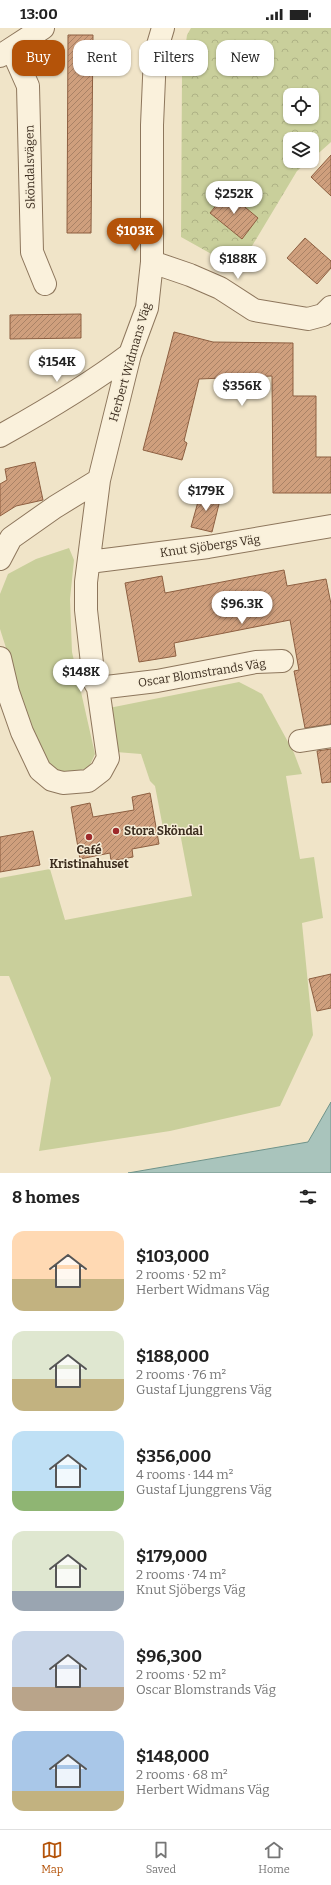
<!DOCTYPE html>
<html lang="en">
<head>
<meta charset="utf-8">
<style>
	:root { --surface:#fff; --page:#f6f6f6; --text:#222; --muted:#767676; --line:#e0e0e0; --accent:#b45309 }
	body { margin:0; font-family:Bitter,serif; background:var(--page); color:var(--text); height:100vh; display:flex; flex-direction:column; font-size:15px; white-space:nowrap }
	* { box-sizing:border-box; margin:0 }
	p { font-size:13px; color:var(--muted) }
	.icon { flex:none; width:22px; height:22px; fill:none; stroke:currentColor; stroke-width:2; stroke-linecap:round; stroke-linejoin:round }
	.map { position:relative; height:1145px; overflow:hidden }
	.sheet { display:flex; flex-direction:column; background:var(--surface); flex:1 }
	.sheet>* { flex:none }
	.guide { position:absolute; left:12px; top:12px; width:307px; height:36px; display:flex; gap:8px }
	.buttons { position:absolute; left:283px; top:60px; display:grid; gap:8px }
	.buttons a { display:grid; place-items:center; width:36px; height:36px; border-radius:8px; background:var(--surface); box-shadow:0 1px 3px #0004; font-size:20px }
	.price { position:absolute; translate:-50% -34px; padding:0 9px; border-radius:14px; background:#fff; color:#222; font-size:13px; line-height:26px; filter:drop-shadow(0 1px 2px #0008) }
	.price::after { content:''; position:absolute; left:50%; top:24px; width:12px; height:9px; margin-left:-6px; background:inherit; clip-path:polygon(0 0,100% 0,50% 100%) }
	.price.selected { background:var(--accent); color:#fff }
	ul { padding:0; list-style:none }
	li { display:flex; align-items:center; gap:12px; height:100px; padding:0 12px }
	li span { display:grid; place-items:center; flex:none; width:112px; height:80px; border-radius:12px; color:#555 }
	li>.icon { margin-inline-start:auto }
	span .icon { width:48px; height:48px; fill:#fffc; stroke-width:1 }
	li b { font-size:17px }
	h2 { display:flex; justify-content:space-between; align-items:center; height:48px; padding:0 12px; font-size:17px }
	.pill { padding:0 14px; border-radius:12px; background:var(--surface); box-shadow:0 1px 3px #0004; font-size:14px; line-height:36px }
	.pill.selected { background:var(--accent); color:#fff }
	.status { display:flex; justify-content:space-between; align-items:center; height:28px; padding:0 20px; background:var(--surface); direction:ltr }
	.status svg { height:11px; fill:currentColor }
	.menu { display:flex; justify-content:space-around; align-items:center; height:56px; border-top:1px solid var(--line); background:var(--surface); font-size:11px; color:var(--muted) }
	.menu a { display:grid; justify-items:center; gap:2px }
	.menu .selected { color:var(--accent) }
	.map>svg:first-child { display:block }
	.green { fill:#c9cf9b }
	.forest { fill:url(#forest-crowns); fill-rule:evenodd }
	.water { fill:#a9c4bc; stroke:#6f938a }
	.building { fill:url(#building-hatch); stroke:#8d5f41 }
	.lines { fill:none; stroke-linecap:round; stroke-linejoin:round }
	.minor-casing { stroke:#8d765c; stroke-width:24 }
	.minor { stroke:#faf1dc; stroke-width:22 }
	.poi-dot { fill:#9e2a2b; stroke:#f7eed8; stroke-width:1.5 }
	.labels { text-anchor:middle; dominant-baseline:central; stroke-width:3; stroke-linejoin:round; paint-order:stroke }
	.street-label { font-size:12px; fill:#3d2e20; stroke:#f7eed8 }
	.poi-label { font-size:12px; font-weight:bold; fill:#3d2e20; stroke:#f7eed8; text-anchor:start }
</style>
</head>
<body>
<div class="status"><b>13:00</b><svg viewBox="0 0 49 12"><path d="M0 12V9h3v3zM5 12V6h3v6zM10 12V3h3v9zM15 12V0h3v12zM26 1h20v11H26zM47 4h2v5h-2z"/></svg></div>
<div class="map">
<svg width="331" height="1145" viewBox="0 0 331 1145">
	<defs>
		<pattern id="forest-crowns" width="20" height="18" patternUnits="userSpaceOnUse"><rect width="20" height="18" fill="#c9cf9b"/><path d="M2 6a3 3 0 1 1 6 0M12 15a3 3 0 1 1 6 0" fill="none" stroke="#aeb285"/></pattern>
		<pattern id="building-hatch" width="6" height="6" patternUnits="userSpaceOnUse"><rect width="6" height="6" fill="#cf9f7d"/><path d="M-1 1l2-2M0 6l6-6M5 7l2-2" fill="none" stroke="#a98266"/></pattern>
	</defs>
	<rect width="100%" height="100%" fill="#f0e4c8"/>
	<path class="green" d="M69,520L74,532L70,571L72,624L95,726L89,739L63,749L44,739L0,601V566L8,546L36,531Z
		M239,654L262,666L294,725L302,746L286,748L300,831L314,829L323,890L302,895L313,1007L280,1078L170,1103L39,1123L51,1050L9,948H0V850L50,841L65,892L192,868L180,805H164L155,758L150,753L141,726L116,724L109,680Z"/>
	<path class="forest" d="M191,0H331V114L312,131V111H290V133H309L297,143L243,233H224L181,209L182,44L187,7ZM290,67H312V89H290Z"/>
	<path class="water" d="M331,1074V1145H128L308,1114Z"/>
	<path class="building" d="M68,7H93L91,205H67Z
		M331,127V168L311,149Z
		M227,164L258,190L242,211L210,185Z
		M305,210L331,233V240L317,256L287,230Z
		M81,286V310L10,311V287Z
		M174,304L213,314L293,315V368H316V429H331V465H273L272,348L199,351L184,413L187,415L182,432L143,422Z
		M35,434L43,472L16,478L0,488V456L7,452L5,441Z
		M201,463L221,468L212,504L191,499Z
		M284,542L287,558L326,551L331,576V696L305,700L294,643L299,642L290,592L174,615L176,628L139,634L125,555L162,548L165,565Z
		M331,721V754L322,755L317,723Z
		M150,765L159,816L132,821L133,829L111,833L110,825L80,831L71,779L90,775L93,789L134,782L132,769Z
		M33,803L40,837L0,844V809Z
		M331,946V980L317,983L309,951Z"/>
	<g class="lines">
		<defs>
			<path id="minor" d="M12,22L28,58L32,224L45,256
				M0,28L43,0
				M152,234L190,247L220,260L254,282L308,291L323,287L331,279
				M0,408C45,383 89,357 130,326
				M0,531L11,510L55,479L99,452
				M89,534L208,519L331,498
				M0,630L8,664L22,704L40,742L52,752L63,755L88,753L101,743L108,730L98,660L94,653L86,582V554L99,452L130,326L147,280L152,234V97L155,27L163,0
				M98,660L157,653L256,634L282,633
				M300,713L331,708"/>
		</defs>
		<use href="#minor" class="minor-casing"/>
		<use href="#minor" class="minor"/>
	</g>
	<g class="poi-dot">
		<circle cx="116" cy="803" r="4"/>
		<circle cx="89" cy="809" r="4"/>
	</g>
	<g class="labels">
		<g class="street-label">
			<text transform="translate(30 139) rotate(-91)">Sköndalsvägen</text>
			<text transform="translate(130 334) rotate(-74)">Herbert Widmans Väg</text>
			<text transform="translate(210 518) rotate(-8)">Knut Sjöbergs Väg</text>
			<text transform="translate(202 645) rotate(-9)">Oscar Blomstrands Väg</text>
		</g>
		<g class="poi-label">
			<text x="124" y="803">Stora Sköndal</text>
			<text x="89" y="822" text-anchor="middle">Café<tspan x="89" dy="14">Kristinahuset</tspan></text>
		</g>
	</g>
</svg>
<div class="buttons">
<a><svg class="icon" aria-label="locate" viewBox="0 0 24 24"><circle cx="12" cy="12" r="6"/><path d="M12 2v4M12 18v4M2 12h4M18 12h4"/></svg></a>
<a><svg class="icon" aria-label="layers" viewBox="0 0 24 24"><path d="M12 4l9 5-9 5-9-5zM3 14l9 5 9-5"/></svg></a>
</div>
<b class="price" style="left:234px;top:187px">$252K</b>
<b class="price selected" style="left:135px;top:224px">$103K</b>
<b class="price" style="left:238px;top:252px">$188K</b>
<b class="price" style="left:57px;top:355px">$154K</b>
<b class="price" style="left:242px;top:379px">$356K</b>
<b class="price" style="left:206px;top:484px">$179K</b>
<b class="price" style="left:242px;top:597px">$96.3K</b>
<b class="price" style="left:81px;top:665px">$148K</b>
<div class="guide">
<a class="pill selected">Buy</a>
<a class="pill">Rent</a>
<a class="pill">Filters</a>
<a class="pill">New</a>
</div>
</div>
<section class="sheet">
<h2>8 homes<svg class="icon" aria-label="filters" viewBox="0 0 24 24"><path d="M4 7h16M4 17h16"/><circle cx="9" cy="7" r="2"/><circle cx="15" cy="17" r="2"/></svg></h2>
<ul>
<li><span style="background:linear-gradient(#ffd9b3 60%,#c2b280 0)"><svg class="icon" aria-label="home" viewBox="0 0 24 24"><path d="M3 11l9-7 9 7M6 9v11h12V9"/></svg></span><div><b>$103,000</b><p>2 rooms · 52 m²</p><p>Herbert Widmans Väg</p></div></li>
<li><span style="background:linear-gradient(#dfe7d0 60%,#c2b280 0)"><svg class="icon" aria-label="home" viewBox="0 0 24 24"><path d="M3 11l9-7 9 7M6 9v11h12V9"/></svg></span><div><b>$188,000</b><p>2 rooms · 76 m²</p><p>Gustaf Ljunggrens Väg</p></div></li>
<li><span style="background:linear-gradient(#bfe0f5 75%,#8fb573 0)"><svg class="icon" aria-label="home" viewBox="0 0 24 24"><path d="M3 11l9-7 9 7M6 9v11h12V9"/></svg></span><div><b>$356,000</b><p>4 rooms · 144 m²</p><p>Gustaf Ljunggrens Väg</p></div></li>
<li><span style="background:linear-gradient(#dfe7d0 75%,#9aa5b1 0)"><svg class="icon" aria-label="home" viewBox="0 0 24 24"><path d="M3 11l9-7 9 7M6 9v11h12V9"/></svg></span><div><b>$179,000</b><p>2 rooms · 74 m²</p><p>Knut Sjöbergs Väg</p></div></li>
<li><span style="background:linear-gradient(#c9d6e8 70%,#b9a48a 0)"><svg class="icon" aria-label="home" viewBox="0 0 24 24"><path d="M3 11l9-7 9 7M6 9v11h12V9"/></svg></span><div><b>$96,300</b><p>2 rooms · 52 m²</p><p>Oscar Blomstrands Väg</p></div></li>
<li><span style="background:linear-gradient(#a9c7e8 75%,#c2b280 0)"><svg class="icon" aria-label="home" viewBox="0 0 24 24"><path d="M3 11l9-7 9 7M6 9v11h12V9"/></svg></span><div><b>$148,000</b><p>2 rooms · 68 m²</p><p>Herbert Widmans Väg</p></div></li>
</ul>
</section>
<nav class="menu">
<a class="selected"><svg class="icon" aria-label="map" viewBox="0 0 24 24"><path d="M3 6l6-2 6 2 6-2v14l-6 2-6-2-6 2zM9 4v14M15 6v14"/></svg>Map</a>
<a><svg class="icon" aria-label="saved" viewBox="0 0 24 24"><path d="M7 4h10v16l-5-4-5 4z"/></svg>Saved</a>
<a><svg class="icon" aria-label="home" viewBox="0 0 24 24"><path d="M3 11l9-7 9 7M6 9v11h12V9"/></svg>Home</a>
</nav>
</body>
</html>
